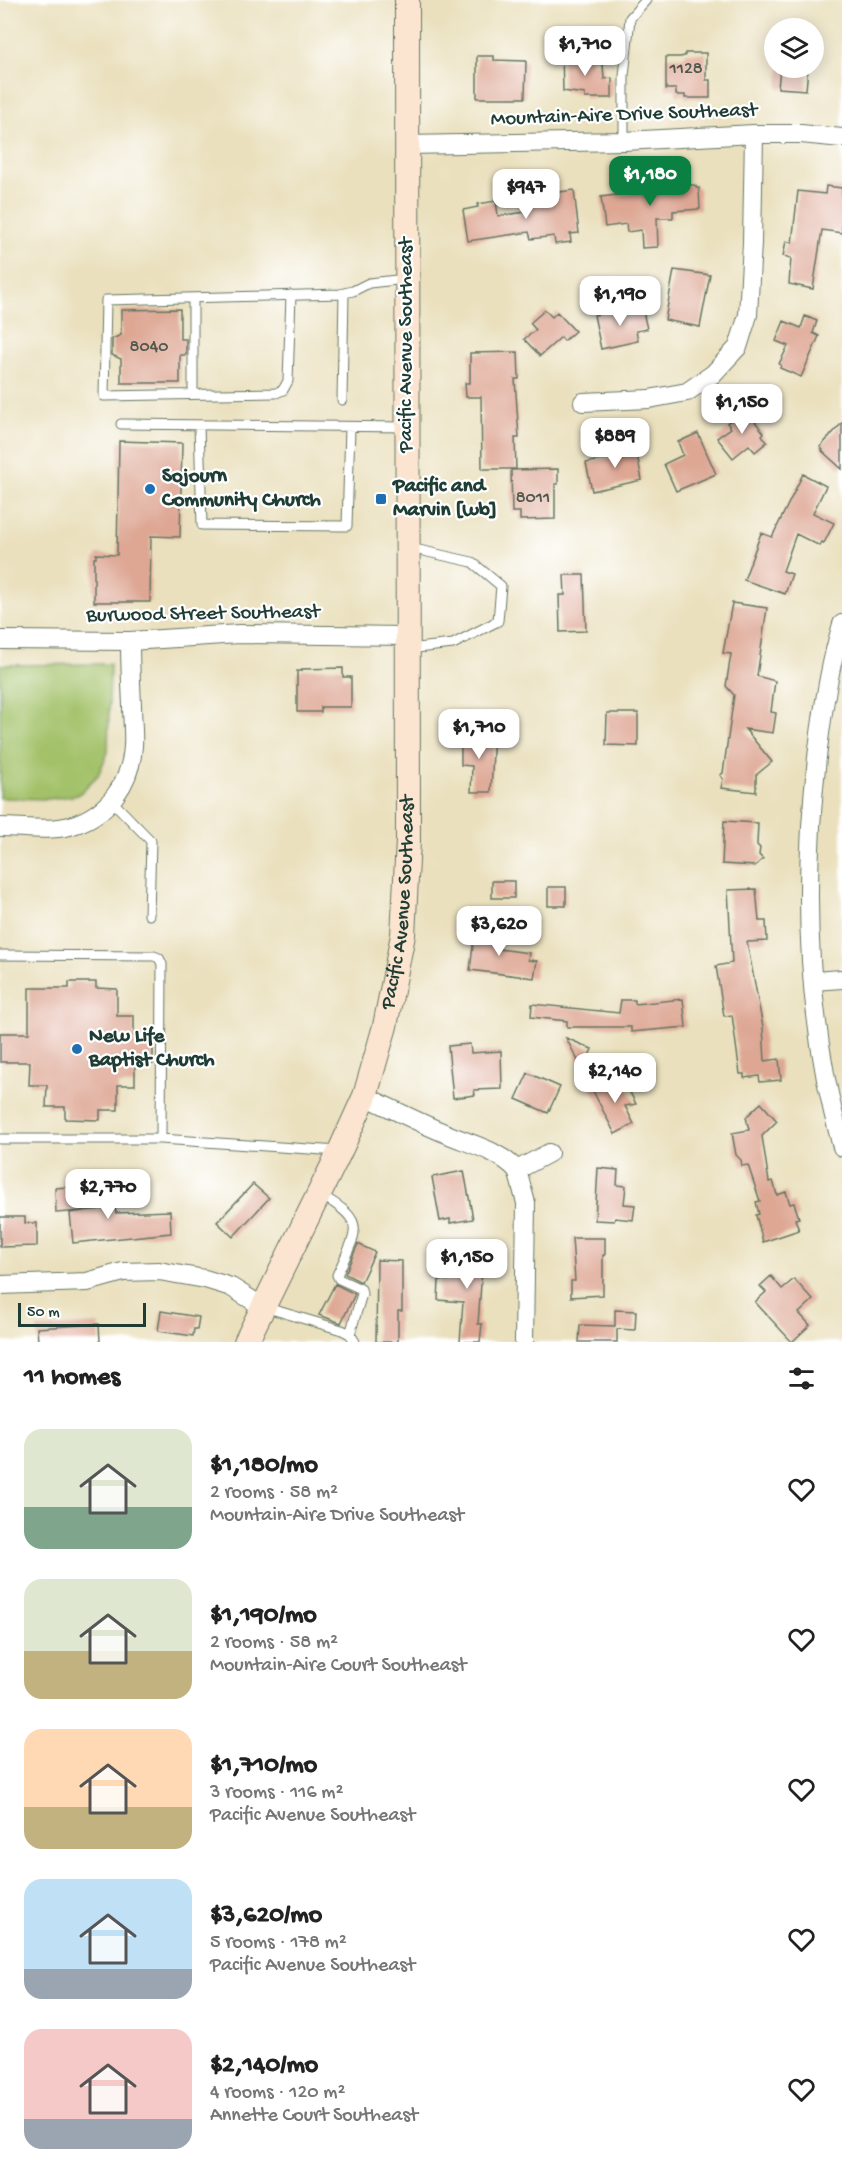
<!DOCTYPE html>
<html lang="en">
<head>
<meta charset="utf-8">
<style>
	:root { --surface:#fff; --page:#f2f2f2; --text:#222; --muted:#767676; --accent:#0b8043 }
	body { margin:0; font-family:"Gochi Hand",sans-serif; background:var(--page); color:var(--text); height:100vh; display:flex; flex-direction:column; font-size:22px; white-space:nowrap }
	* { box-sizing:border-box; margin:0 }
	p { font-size:20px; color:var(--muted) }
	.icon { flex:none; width:33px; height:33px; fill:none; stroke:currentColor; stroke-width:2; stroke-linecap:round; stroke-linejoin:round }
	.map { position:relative; height:1342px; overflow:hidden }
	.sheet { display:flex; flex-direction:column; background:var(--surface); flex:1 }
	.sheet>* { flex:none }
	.tools { position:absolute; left:764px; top:18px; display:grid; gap:12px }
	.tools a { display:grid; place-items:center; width:60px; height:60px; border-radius:50%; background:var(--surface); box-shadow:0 3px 15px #0003; font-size:30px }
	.scale { position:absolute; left:18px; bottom:15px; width:128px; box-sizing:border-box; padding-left:6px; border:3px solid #1f3d34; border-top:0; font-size:16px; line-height:21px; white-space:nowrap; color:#1f3d34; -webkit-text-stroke:4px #fff; paint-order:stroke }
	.price { position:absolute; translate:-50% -51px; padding:0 14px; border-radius:12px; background:#fff; color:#222; font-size:20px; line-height:39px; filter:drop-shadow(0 2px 3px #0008) }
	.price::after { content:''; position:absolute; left:50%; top:36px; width:18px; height:14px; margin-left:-9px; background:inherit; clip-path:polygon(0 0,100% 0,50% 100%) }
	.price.selected { background:var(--accent); color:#fff }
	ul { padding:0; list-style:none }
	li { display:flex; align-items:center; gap:18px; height:150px; padding:0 24px }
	li span { display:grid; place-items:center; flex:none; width:168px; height:120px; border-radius:18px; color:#555 }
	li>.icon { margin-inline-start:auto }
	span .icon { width:72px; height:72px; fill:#fffc; stroke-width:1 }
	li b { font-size:26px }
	h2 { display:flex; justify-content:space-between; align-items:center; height:72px; padding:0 24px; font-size:26px }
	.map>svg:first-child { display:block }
	.green { fill:#a2c168; stroke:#607f4e; stroke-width:1.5 }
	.building { fill:#dea794 }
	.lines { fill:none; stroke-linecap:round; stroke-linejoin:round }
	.lane-casing { stroke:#667664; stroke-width:11 }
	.street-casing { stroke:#667664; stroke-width:20 }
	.secondary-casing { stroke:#667664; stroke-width:26 }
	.lane { stroke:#fff; stroke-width:9 }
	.street { stroke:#fff; stroke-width:18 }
	.secondary { stroke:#fce5d0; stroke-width:24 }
	.poi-dot { fill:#1f6fb2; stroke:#fff; stroke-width:2 }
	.labels { text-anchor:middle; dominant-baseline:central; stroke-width:4.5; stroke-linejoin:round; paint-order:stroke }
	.number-label { font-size:18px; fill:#4f584c }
	.street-label { font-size:21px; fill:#1f3d34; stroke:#fff }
	.poi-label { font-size:21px; font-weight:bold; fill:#1f3d34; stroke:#fff; text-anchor:start }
</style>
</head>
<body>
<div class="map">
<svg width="842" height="1342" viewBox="0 0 842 1342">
	<rect width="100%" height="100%" fill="#fff"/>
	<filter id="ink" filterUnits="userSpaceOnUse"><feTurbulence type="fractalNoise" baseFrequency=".0167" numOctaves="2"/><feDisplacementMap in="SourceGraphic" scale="12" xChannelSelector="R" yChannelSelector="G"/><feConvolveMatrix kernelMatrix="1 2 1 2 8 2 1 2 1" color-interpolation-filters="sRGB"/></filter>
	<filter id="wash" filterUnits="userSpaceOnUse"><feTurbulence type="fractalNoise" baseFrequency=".008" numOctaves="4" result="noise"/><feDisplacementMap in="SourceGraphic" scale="24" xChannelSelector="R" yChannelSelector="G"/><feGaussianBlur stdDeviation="1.35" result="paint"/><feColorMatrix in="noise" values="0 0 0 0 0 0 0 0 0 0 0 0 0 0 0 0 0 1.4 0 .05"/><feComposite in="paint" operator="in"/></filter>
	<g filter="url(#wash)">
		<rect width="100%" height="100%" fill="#eae0bd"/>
		<path class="green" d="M110,664L108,752L98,775L78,795L49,799L0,798V665Z"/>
		<g id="blocks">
			<path class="building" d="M562,53H591V64H603L604,79L612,78V98H585V94L563,91Z
				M685,53H706V80H710V98H685V95H676V89H666V57H680L685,56Z
				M477,56H494V60L526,61L525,98H477Z
				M780,68H808L806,90L778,88Z
				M663,174H681V185H694L696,186V188H699L700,209L673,211V218H657L658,247L642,248L641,230L627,232L626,224L605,227L601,197L632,193L631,187L663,183Z
				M826,186L842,188V233L822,230L813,289L789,284L791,258L783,256L786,241L792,243L798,191L825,194Z
				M574,190L579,233L570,234L571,242L555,244L554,236L531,239L529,232L468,241L463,210L478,207L477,204L496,201L498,216L526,212L525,206L554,203L552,193Z
				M674,270L710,275L700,327L665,320Z
				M636,307H642L647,329L636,331L638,341L601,349L594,315Z
				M180,309V339H186V355H180V383H121V359L112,355V339L121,335V310Z
				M545,310L552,317L557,312L575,331L564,341L561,337L540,356L524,339L536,330L530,323Z
				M805,316L817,321L813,333L819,336L801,377L780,368L781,365L779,364L788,346L776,341L784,321L801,328Z
				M518,352L519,379H515L519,438H515L516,469H482L481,397H466L465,383H470V353Z
				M745,409L764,433L762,435L767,442L755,452L749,445L733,458L717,438L731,428L727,423Z
				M842,423V469L822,451L823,450L820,447Z
				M698,433L716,474L676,491L664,464L683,455L678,442Z
				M119,441L182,443L180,537L151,536L150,602H94V558H96V554L117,555Z
				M635,444L642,480L592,491L586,463L618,456L616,448Z
				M558,469V484H555V519L520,520V512H512L511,470Z
				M803,474L826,486L813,513L834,523L824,543L822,542L820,546L796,534L783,571L792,574L785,594L744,580L761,533L772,537Z
				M564,575H584L586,631L560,632L559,595H565Z
				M732,603L767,608L757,676L775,681L771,712L776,713L773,733L745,729L772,762L756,775V792L721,788L723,779L720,775L723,773L734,695L726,686L731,654L723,653Z
				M343,668V677H351V707H321V712H297V671H302V669Z
				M607,713H638V746L606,745Z
				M470,732H494L491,792H471L472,766L461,765V741H470Z
				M724,821L758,823L757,845L760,848L759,855L763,859L755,866L722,864Z
				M492,881H514V898H492Z
				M548,887H566V906H548Z
				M756,889L759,921H766L767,941L747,942L763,1027L765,1061L779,1059L781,1080L760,1082L759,1076L744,1078V1074H740L732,1015L724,1016L716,966L732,963L728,890Z
				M475,930L501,934L499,949L529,953L528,960L537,961L534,978L470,970Z
				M69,982H96V988L117,989V1016H134V1036H153V1064H135V1085H118V1110H100V1120L65,1119V1107H46L47,1085H29L30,1062H0V1033H29V988H69Z
				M683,999L686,1027L631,1032V1027H567V1021L531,1017L532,1004L619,1013L621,1000H635V1004Z
				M566,1038L592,1049L583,1070Z
				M470,1044L471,1053L501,1051L502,1089L474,1090L475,1095L453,1098L448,1046Z
				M528,1073L560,1087L548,1113L516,1099Z
				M610,1077L616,1088L625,1083L636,1104L625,1106L634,1124L615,1134L591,1087Z
				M761,1103L777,1121L762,1136L769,1182L773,1181L777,1195L786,1192L790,1204L794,1203L799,1218L795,1219L799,1230L763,1242L756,1215L759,1214L756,1202L760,1201L748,1165L742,1166L741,1160L736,1155L732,1133L749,1130L746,1117Z
				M598,1168L618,1170L617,1185L626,1186L624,1204L635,1205L633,1220L615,1218L614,1221L595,1220Z
				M464,1171L473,1219L450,1223V1219L440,1221L432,1177Z
				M253,1184L269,1198L233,1237L217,1222Z
				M81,1186L82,1211L115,1208L116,1213L170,1211L171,1233L73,1243L70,1213L82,1211L56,1213L55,1188Z
				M0,1217H25V1223H37V1246L0,1247Z
				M572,1238H605V1255H603V1295L571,1297V1281H575Z
				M358,1244L375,1252L361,1282L345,1274Z
				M457,1246L486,1248L485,1271H482L478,1324H482L480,1342H460L463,1302L438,1300L439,1280H448L449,1274L456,1275Z
				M377,1260L402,1261V1311H398V1342H376Z
				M771,1276L782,1289L794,1279L813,1300L799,1313L810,1325L792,1342L755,1302L766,1292L760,1286Z
				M335,1284L355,1294L341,1323L319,1315Z
				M615,1310L636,1311L635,1330L617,1329V1342H579L580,1325L615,1326Z
				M161,1311L199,1317L197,1329H194L193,1336L158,1331Z
				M99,1324L100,1342H38L37,1328Z"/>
		</g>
	</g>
	<g filter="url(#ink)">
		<use href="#blocks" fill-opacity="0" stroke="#667664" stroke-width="1.5"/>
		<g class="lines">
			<defs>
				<path id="lane" d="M624,141V76L630,18L646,0
					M291,295L288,381L283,390L276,393L104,396L106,300L340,294L353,291L369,283L406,279
					M193,298V394
					M342,400L344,293
					M121,424L407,427
					M199,425L202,525L347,526L350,427
					M408,649L453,644L498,621L501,586L472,562L410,548
					M112,801L151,841L149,915
					M0,955L154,956L159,958L162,964L161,1139
					M0,1139H161L338,1151
					M319,1194C369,1222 357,1230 337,1275L339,1279L361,1289L362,1294L350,1334
					M264,1307L342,1330L350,1334L355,1342"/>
				<path id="street" d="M406,145L624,141L754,134H801L842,138
					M583,402L649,399L687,392L713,374L738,347L748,315L752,243L754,134
					M842,624C830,664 823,708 818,749C802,882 806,1019 842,1147
					M0,640L130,641L239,634L408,636
					M0,827C23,827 51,832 73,825C108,814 131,783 133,746C134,733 132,719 132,705C131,684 130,662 130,641
					M813,981L842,979
					M365,1096C390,1108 416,1121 442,1132C469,1144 497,1149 517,1170
					M0,1285L87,1282L123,1272L159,1271L205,1279L231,1287L263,1307
					M524,1342L526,1203L517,1170L549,1153"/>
				<g id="secondary">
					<path id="s1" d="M246,1342L340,1151L365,1096L385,1026L403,935L408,841L407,0"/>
				</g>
			</defs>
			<use href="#lane" class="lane-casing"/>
			<use href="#street" class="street-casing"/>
			<use href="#secondary" class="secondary-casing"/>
			<use href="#lane" class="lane"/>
			<use href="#street" class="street"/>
			<use href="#secondary" class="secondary"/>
		</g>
	</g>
	<g class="poi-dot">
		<circle cx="150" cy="489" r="6"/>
		<rect x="375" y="493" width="12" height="12" rx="3"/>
		<circle cx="77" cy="1049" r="6"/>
	</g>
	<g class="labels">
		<g class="number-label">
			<text x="686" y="69">1128</text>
			<text x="149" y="347">8040</text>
			<text x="533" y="498">8011</text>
		</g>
		<g class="street-label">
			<text transform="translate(624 116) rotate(-2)">Mountain-Aire Drive Southeast</text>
			<text transform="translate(407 345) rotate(-90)">Pacific Avenue Southeast</text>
			<text transform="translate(203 615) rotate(-1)">Burwood Street Southeast</text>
			<text stroke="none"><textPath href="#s1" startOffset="471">Pacific Avenue Southeast</textPath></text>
		</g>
		<g class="poi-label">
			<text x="162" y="477">Sojourn<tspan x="162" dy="24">Community Church</tspan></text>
			<text x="393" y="487">Pacific and<tspan x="393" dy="24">Marvin [wb]</tspan></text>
			<text x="89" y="1037">New Life<tspan x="89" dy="24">Baptist Church</tspan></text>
		</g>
	</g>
</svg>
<div class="tools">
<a><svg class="icon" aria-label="layers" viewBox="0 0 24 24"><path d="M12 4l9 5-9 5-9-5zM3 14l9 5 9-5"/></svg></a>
</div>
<div class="scale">50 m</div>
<b class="price" style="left:585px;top:77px">$1,710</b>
<b class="price selected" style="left:650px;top:207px">$1,180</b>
<b class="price" style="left:526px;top:220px">$947</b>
<b class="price" style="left:620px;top:327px">$1,190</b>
<b class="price" style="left:742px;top:435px">$1,150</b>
<b class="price" style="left:615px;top:469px">$889</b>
<b class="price" style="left:479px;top:760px">$1,710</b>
<b class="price" style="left:499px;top:957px">$3,620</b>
<b class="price" style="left:615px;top:1104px">$2,140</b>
<b class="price" style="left:108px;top:1220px">$2,770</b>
<b class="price" style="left:467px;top:1290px">$1,150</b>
</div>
<section class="sheet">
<h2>11 homes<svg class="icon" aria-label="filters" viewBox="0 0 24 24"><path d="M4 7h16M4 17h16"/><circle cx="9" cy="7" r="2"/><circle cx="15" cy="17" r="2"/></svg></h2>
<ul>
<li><span style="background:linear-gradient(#dfe7d0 65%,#7fa58c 0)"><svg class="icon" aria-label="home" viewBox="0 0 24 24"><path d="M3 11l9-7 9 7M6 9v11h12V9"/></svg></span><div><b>$1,180/mo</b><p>2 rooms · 58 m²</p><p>Mountain-Aire Drive Southeast</p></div><svg class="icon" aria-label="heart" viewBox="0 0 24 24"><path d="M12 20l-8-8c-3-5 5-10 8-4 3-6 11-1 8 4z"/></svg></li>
<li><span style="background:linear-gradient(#dfe7d0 60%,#c2b280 0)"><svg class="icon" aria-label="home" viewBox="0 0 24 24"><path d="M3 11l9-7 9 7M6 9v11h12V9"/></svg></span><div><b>$1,190/mo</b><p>2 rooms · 58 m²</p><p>Mountain-Aire Court Southeast</p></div><svg class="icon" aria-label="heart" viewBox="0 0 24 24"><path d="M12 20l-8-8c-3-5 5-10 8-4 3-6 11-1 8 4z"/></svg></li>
<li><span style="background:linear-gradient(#ffd9b3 65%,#c2b280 0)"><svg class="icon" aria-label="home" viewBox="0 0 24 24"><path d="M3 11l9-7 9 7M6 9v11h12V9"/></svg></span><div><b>$1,710/mo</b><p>3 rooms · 116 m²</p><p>Pacific Avenue Southeast</p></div><svg class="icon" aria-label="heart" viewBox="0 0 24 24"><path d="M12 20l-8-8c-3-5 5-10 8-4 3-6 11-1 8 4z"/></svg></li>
<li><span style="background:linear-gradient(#bfe0f5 75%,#9aa5b1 0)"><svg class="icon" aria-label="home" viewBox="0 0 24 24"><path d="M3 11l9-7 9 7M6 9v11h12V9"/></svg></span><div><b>$3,620/mo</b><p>5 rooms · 178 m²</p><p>Pacific Avenue Southeast</p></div><svg class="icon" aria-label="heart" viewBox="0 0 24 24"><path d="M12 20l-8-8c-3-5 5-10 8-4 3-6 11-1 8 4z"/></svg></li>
<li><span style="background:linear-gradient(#f6c9c9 75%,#9aa5b1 0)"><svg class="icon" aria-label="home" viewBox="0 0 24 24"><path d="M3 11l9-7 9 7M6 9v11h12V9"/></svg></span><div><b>$2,140/mo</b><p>4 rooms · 120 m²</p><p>Annette Court Southeast</p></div><svg class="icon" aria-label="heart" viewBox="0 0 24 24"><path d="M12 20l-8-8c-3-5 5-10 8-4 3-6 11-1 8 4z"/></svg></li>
</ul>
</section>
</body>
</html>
